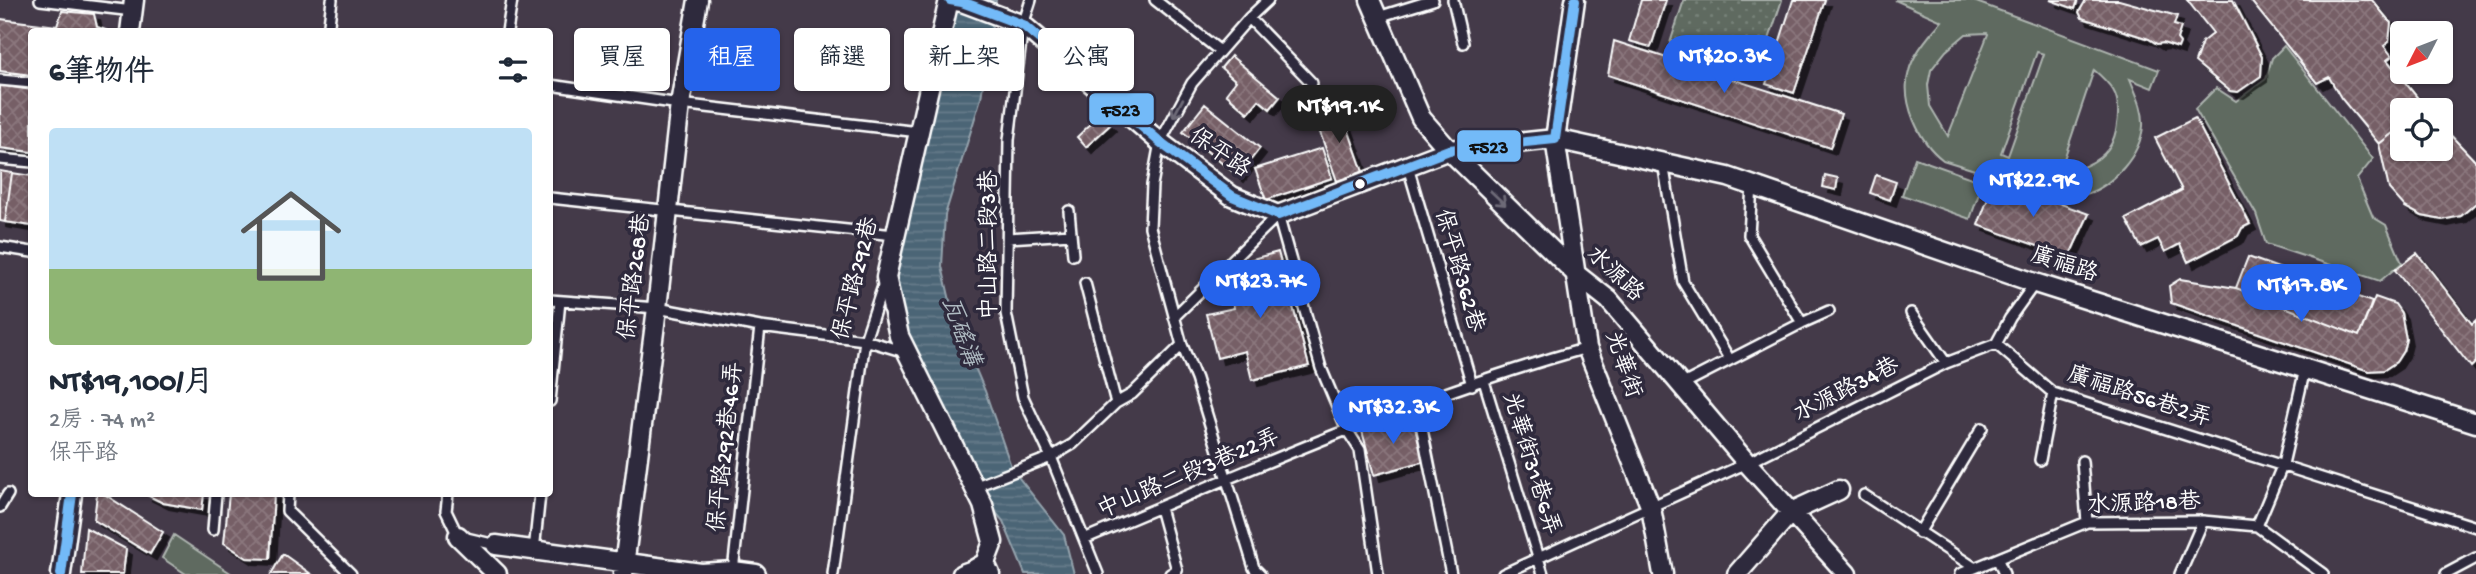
<!DOCTYPE html>
<html lang="zh-TW">
<head>
<meta charset="utf-8">
<style>
	:root { --surface:#fff; --page:#f2f2f3; --text:#1f2937; --muted:#747a83; --accent:#2563eb }
	body { margin:0; font-family:"Gochi Hand","LXGW WenKai TC",sans-serif; background:var(--page); color:var(--text); height:100vh; display:flex; flex-direction:column; font-size:26px; white-space:nowrap }
	* { box-sizing:border-box; margin:0 }
	p { font-size:23px; color:var(--muted) }
	.icon { flex:none; width:38px; height:38px; fill:none; stroke:currentColor; stroke-width:2; stroke-linecap:round; stroke-linejoin:round }
	.map { position:relative; flex:1; overflow:hidden }
	.sheet { position:absolute; left:28px; top:28px; width:525px; height:469px; display:flex; flex-direction:column; background:var(--surface); border-radius:7px; box-shadow:0 2px 5px #0004 }
	.sheet>* { flex:none }
	.hud { position:absolute; left:574px; top:28px; width:665px; height:63px; display:flex; gap:14px }
	.needle { width:46px; rotate:228deg }
	.buttons { position:absolute; left:2390px; top:21px; display:grid; gap:14px }
	.buttons a { display:grid; place-items:center; width:63px; height:63px; border-radius:7px; background:var(--surface); box-shadow:0 2px 5px #0004; font-size:35px }
	.price { position:absolute; translate:-50% -60px; padding:0 16px; border-radius:24px; background:var(--accent); color:#fff; font-size:23px; line-height:46px; filter:drop-shadow(0 2px 4px #0008) }
	.price::after { content:''; position:absolute; left:50%; top:42px; width:21px; height:16px; margin-left:-10px; background:inherit; clip-path:polygon(0 0,100% 0,50% 100%) }
	.price.selected { background:#222; color:#fff }
	ul { padding:0; list-style:none }
	li { display:grid; align-content:center; gap:14px; height:371px; padding:0 21px }
	li span { display:grid; place-items:center; height:217px; border-radius:7px; color:#555 }
	li>.icon { margin-inline-start:auto }
	span .icon { width:126px; height:126px; fill:#fffc; stroke-width:1 }
	li b { font-size:30px }
	h2 { display:flex; justify-content:space-between; align-items:center; height:84px; padding:0 21px; font-size:30px }
	.pill { padding:0 24px; border-radius:7px; background:var(--surface); box-shadow:0 2px 5px #0004; font-size:24px; line-height:63px }
	.pill.selected { background:var(--accent); color:#fff }
	.map>svg:first-child { display:block }
	.grass { fill:#5e6b60; stroke:#aeb5b0; stroke-width:2; fill-rule:evenodd }
	.park { fill:url(#park-dots); stroke:#aeb5b0; stroke-width:2 }
	.water { fill:url(#water-rules); stroke:#94a3ad; stroke-width:2 }
	.building { fill:url(#building-cross-hatch); stroke:#fff; stroke-width:2; filter:url(#shadow) }
	.lines { fill:none; stroke-linecap:round; stroke-linejoin:round }
	.service-casing { stroke:#fff; stroke-width:14 }
	.minor-casing { stroke:#fff; stroke-width:23 }
	.service { stroke:#2f2a3d; stroke-width:9 }
	.minor { stroke:#2f2a3d; stroke-width:18 }
	.bus-1-casing { stroke:#2f2a3d; stroke-width:16 }
	.bus-1 { stroke:#73baf8; stroke-width:10 }
	.oneway { stroke:#6d6a77 }
	.bus-dot { fill:#fff; stroke:#2f2a3d; stroke-width:2.5 }
	.labels { text-anchor:middle; dominant-baseline:central; stroke-width:7; stroke-linejoin:round; paint-order:stroke }
	.street-label { font-size:23px; fill:#fff; stroke:#2f2a3d }
	.water-label { font-size:24px; font-style:italic; fill:#aebac1; stroke:#2f2a3d }
	.line-badge { stroke:#2f2a3d; stroke-width:2.5 }
	.pale-badge-label { font-size:19px; text-anchor:middle; font-weight:bold; fill:#111 }
</style>
</head>
<body>
<div class="map">
<svg width="2476" height="574" viewBox="0 0 2476 574">
	<defs>
		<pattern id="park-dots" width="8" height="8" patternUnits="userSpaceOnUse" patternTransform="scale(1.75)"><rect width="8" height="8" fill="#5e6b60"/><path d="M2 2h.1M6 6h.1" fill="none" stroke="#768178" stroke-width="1.8" stroke-linecap="round"/></pattern>
		<pattern id="water-rules" width="6" height="5" patternUnits="userSpaceOnUse" patternTransform="scale(1.75)"><rect width="6" height="5" fill="#4c6576"/><path d="M0 2.5h6" fill="none" stroke="#677c8b"/></pattern>
		<pattern id="building-cross-hatch" width="8" height="8" patternUnits="userSpaceOnUse" patternTransform="scale(1.75)"><rect width="8" height="8" fill="#765f66"/><path d="M0 0l8 8M0 8l8-8" fill="none" stroke="#8b777d"/></pattern>
		<filter id="shadow"><feDropShadow dx="6" dy="6" stdDeviation="0" flood-color="#0009"/></filter>
	</defs>
	<rect width="100%" height="100%" fill="#443a49"/>
	<filter id="ink" filterUnits="userSpaceOnUse"><feTurbulence type="fractalNoise" baseFrequency=".0143" numOctaves="2"/><feDisplacementMap in="SourceGraphic" scale="14" xChannelSelector="R" yChannelSelector="G"/><feConvolveMatrix kernelMatrix="1 2 1 2 8 2 1 2 1" color-interpolation-filters="sRGB"/></filter>
	<g filter="url(#ink)">
		<path class="grass" d="M1895,0H1971L2159,70L2152,88L2130,79C2136,94 2144,109 2143,126C2141,154 2113,186 2086,194C2076,197 2064,196 2054,195L1943,160C1919,142 1900,101 1909,71C1913,54 1931,33 1942,21ZM1987,33L1988,34L1948,136L1930,106L1928,85L1931,70L1946,51L1966,34ZM2037,52L2044,54L2008,156L2001,153ZM2094,70C2100,75 2108,83 2113,90C2122,104 2118,136 2108,149C2097,164 2076,170 2059,174Z
			M2284,46L2373,159L2357,179L2373,217L2386,225L2402,263L2380,281L2266,244L2256,214L2195,109L2216,88L2236,101L2266,79L2272,58Z
			M1915,158L1983,182L1970,219L1902,195Z
			M174,535L232,574H186L162,558Z"/>
		<path class="park" d="M1684,0H1782L1758,73L1670,43Z"/>
		<path class="water" d="M961,0H996L981,98L945,215L942,266L954,318L985,391L1012,469L1064,535L1074,574H1025L1003,521L980,493L915,351L894,296V255L951,27Z"/>
		<path class="building" d="M1641,0H1666L1651,47L1629,41Z
			M1793,0H1825L1794,93L1766,84Z
			M2050,0H2078L2075,9Z
			M2086,0H2119L2177,16L2174,25L2181,27L2177,39L2180,43L2178,48L2163,43L2157,44L2149,39L2082,18L2079,12Z
			M2187,0H2233L2262,57L2261,76L2238,92L2230,91L2195,62L2202,42L2213,33Z
			M2250,0H2372L2391,23L2389,42L2384,46L2392,56L2387,60L2425,107L2421,110H2403V125L2379,144L2341,98L2329,77L2317,83Z
			M62,11L94,14L97,27L106,30L105,32H32V75L0,71V19L57,26Z
			M1614,41L1841,114L1830,148L1608,75Z
			M1231,56L1280,97L1270,109L1259,100L1248,113L1226,94L1236,81L1221,68Z
			M0,85L32,90V152L0,148Z
			M1205,104L1260,148L1238,176L1183,132Z
			M1341,109L1363,172L1337,181L1315,118Z
			M1100,115L1110,125L1086,147L1077,137Z
			M2195,118L2250,224L2242,228L2238,236L2188,262L2180,244L2165,252L2158,239L2141,247L2126,219L2182,190L2155,138Z
			M2403,125V149H2441V125L2476,162V203L2461,216L2442,220L2422,216L2405,207L2389,189L2379,144Z
			M1322,148L1332,178L1266,200L1255,169Z
			M0,171L12,173L5,222L0,221Z
			M12,173L32,176V226L5,222Z
			M1825,175L1838,178L1836,190L1823,187Z
			M1876,175L1896,182L1890,200L1870,193Z
			M1995,180L2089,214L2069,257L1978,225Z
			M1278,252L1309,366L1252,380L1245,351L1217,358L1206,314L1234,308L1226,275L1249,260Z
			M2417,253L2472,324L2476,320V362L2471,367L2395,270Z
			M2248,257L2372,302L2359,336L2236,288Z
			M2180,279L2236,288L2359,336L2375,297L2395,304L2401,313L2406,339L2403,351L2396,362L2384,370L2369,371L2171,303L2169,286Z
			M1412,417L1425,461L1374,475L1362,431Z
			M97,494H104L163,532L150,554L94,520Z
			M145,494H204L202,510L163,503Z
			M229,494H274L270,559L247,558L224,543Z
			M86,528L126,549L123,574H82Z
			M283,554L311,574H271Z"/>
		<g class="lines">
			<defs>
				<path id="service" d="M40,0L133,11
					M1031,0L1023,25L1009,140L1006,313L1023,397L1051,457L1098,574
					M1155,0L1220,51
					M1453,0L1463,43
					M1378,17L1433,0
					M1249,18L1312,83
					M328,32L332,0
					M507,32L512,0
					M0,80L32,83
					M550,85L680,104L919,132
					M0,159L32,162
					M1663,163L1683,282L1730,360
					M1408,167L1472,385
					M550,198L894,235
					M1069,211L1073,255
					M1008,238L1071,234
					M0,247L32,252
					M1085,283L1116,403
					M550,300L657,308L760,327L865,340L905,352
					M1911,313L1946,363
					M1174,317L1278,215L1321,368L1347,430L1360,450L1378,574
					M1802,323L1829,311
					M1996,344L2053,393L2476,527
					M1484,381L1543,574
					M1681,385L1802,323L1749,235L1752,185
					M550,401L560,301
					M1417,404L1451,574
					M2040,460L2053,393
					M2082,461L2087,522
					M974,487L1051,457L1073,444L1116,403L1132,394L1182,345
					M288,494L287,511L351,574
					M448,494L446,511L458,536L496,545
					M1864,495L1975,568
					M0,507L8,494
					M1160,508L1177,570L1170,574
					M2257,526L2283,464L2305,369
					M213,530L216,494
					M1919,533L1982,428
					M1084,539C1249,470 1414,396 1587,348
					M534,551L540,494
					M1998,560L2004,574
					M733,571L760,327
					M833,574L865,340L884,283
					M1260,574L1254,568L1196,379L1182,345L1150,227L1152,185L1160,142L1192,83L1249,18L1268,0
					M1503,574L1747,463L1946,363L1996,344L2010,318L2035,283
					M1960,574L2087,522L2203,521L2257,526L2323,574
					M2180,574L2203,521
					M2446,574L2476,558"/>
				<path id="minor" d="M949,0L886,277L899,336L983,505L993,542L985,563L990,574
					M950,0L962,2L1023,25L1160,142L1232,196L1278,215L1449,150L1555,139L1728,177L2035,283L2476,423
					M1370,0L1421,118L1449,150L1576,274L1609,300L1747,463L1847,574
					M1575,0L1555,139L1587,348L1651,508L1663,574
					M130,32L134,0
					M458,536L497,574
					M496,545L701,573L733,571L756,574
					M61,574L72,494
					M623,574L657,308L680,104L698,0
					M962,574L973,570L985,563
					M1737,574L1791,512L1839,490"/>
			</defs>
			<use href="#service" class="service-casing"/>
			<use href="#minor" class="minor-casing"/>
			<use href="#service" class="service"/>
			<use href="#minor" class="minor"/>
			<defs>
				<path id="bus-1" d="M950,0L962,2L1023,25L1160,142L1232,196L1278,215L1449,150L1555,139L1575,0
					M61,574L72,494"/>
			</defs>
			<use href="#bus-1" class="bus-1-casing"/>
			<use href="#bus-1" class="bus-1"/>
		</g>
		<defs><path id="oneway-shaft" d="M-6 0H5M1.5-3L5.5 0L1.5 3" fill="none" stroke-width="1.6" stroke-linecap="round" stroke-linejoin="round" transform="scale(1.75)"/></defs>
		<g class="oneway">
			<use href="#oneway-shaft" transform="translate(1178 108) rotate(118)"/>
			<use href="#oneway-shaft" transform="translate(1498 198) rotate(44)"/>
		</g>
	</g>
	<circle class="bus-dot" cx="1360" cy="184" r="6"/>
	<g class="labels">
		<g class="street-label">
			<text transform="translate(1219 154) rotate(35)">保平路</text>
			<text transform="translate(990 245) rotate(-90)">中山路二段3巷</text>
			<text transform="translate(2064 266) rotate(18)">廣福路</text>
			<text transform="translate(1458 271) rotate(74)">保平路362巷</text>
			<text transform="translate(1614 275) rotate(43)">水源路</text>
			<text transform="translate(636 277) rotate(-83)">保平路268巷</text>
			<text transform="translate(857 279) rotate(-76)">保平路292巷</text>
			<text transform="translate(1622 365) rotate(71)">光華街</text>
			<text transform="translate(1847 391) rotate(-27)">水源路34巷</text>
			<text transform="translate(2139 398) rotate(18)">廣福路56巷2弄</text>
			<text transform="translate(727 447) rotate(-84)">保平路292巷46弄</text>
			<text transform="translate(1530 464) rotate(73)">光華街31巷6弄</text>
			<text transform="translate(1189 475) rotate(-23)">中山路二段3巷22弄</text>
			<text transform="translate(2144 505) rotate(-2)">水源路18巷</text>
		</g>
		<g class="water-label">
			<text transform="translate(959 332) rotate(70)">瓦磘溝</text>
		</g>
	</g>
	<g class="line-badge">
		<rect x="1088" y="92" width="67" height="34" rx="7" fill="#73baf8"/>
		<rect x="1456" y="129" width="66" height="34" rx="7" fill="#73baf8"/>
	</g>
	<g class="pale-badge-label">
		<text x="1121" y="116">F523</text>
		<text x="1489" y="153">F523</text>
	</g>
</svg>
<div class="buttons">
<a><svg class="needle" viewBox="-14 -14 28 28"><path d="M0-13l5 13h-10z" fill="#e53935"/><path d="M0 13l5-13h-10z" fill="#747a83"/></svg></a>
<a><svg class="icon" aria-label="locate" viewBox="0 0 24 24"><circle cx="12" cy="12" r="6"/><path d="M12 2v4M12 18v4M2 12h4M18 12h4"/></svg></a>
</div>
<b class="price" style="left:1724px;top:95px">NT$20.3K</b>
<b class="price selected" style="left:1339px;top:145px">NT$19.1K</b>
<b class="price" style="left:2033px;top:219px">NT$22.9K</b>
<b class="price" style="left:1260px;top:320px">NT$23.7K</b>
<b class="price" style="left:2301px;top:324px">NT$17.8K</b>
<b class="price" style="left:1393px;top:446px">NT$32.3K</b>
<div class="hud">
<a class="pill">買屋</a>
<a class="pill selected">租屋</a>
<a class="pill">篩選</a>
<a class="pill">新上架</a>
<a class="pill">公寓</a>
</div>
<section class="sheet">
<h2>6筆物件<svg class="icon" aria-label="filters" viewBox="0 0 24 24"><path d="M4 7h16M4 17h16"/><circle cx="9" cy="7" r="2"/><circle cx="15" cy="17" r="2"/></svg></h2>
<ul>
<li><span style="background:linear-gradient(#bfe0f5 65%,#8fb573 0)"><svg class="icon" aria-label="home" viewBox="0 0 24 24"><path d="M3 11l9-7 9 7M6 9v11h12V9"/></svg></span><div><b>NT$19,100/月</b><p>2房 · 74 m²</p><p>保平路</p></div></li>
</ul>
</section>
</div>
</body>
</html>
